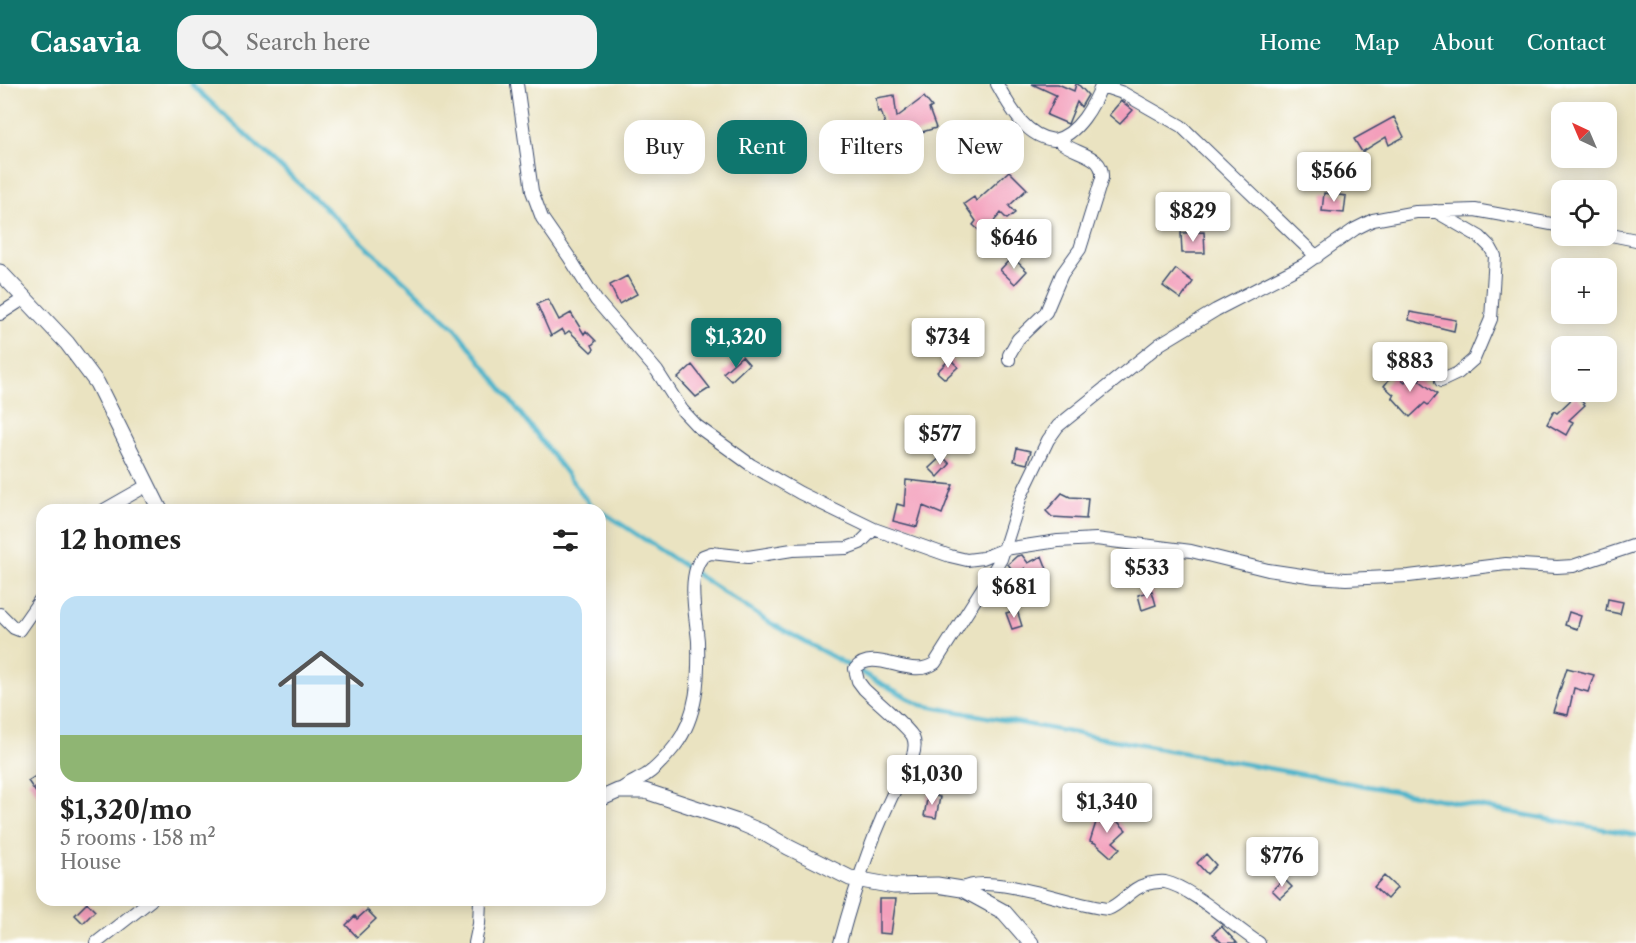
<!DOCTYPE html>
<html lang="en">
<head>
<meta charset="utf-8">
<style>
	:root { --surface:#fff; --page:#f2f2f2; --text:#222; --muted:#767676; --line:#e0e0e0; --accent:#0f766e }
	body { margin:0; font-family:"Libre Caslon Text",serif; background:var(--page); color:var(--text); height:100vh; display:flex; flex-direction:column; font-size:22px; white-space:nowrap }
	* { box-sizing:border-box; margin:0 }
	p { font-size:20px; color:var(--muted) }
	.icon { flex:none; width:33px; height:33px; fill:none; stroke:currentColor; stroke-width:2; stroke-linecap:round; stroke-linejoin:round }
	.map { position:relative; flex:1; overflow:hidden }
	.panel { position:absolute; left:36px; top:420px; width:570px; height:402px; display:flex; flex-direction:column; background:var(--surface); border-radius:18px; box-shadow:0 3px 15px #0003 }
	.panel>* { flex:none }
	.hud { position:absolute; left:624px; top:36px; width:570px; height:54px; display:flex; gap:12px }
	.needle { width:39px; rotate:316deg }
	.fabs { position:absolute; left:1551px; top:18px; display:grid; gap:12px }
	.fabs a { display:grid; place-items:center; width:66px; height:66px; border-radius:12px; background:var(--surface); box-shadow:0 3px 15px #0003; font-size:30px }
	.price { position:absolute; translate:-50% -51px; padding:0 14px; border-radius:6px; background:#fff; color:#222; font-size:20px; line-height:39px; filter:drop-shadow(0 2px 3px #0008) }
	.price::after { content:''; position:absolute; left:50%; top:36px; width:18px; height:14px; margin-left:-9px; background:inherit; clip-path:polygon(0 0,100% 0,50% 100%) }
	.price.selected { background:var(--accent); color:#fff }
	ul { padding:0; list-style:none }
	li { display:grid; align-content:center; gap:12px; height:318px; padding:0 24px }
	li+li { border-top:2px solid var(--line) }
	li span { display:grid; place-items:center; height:186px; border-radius:18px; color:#555 }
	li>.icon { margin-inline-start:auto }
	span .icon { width:108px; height:108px; fill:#fffc; stroke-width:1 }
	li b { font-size:26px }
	h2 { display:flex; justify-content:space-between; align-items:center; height:72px; padding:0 24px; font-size:26px }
	.chip { padding:0 21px; border-radius:18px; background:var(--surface); box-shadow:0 3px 15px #0003; font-size:21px; line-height:54px }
	.chip.selected { background:var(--accent); color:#fff }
	header { display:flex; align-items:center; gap:36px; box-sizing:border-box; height:84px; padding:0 30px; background:var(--accent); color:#fff }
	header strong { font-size:28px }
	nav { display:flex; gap:33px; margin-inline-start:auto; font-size:21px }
	.search { width:420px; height:54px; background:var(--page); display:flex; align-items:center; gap:15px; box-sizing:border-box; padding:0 21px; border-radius:18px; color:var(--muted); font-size:22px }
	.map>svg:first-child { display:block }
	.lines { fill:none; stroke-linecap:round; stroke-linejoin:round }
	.stream { stroke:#4cb4cb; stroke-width:4.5 }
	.building { fill:#f39fbb }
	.minor-casing { stroke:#3a4a6d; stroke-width:14 }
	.tertiary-casing { stroke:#3a4a6d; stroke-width:17 }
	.minor { stroke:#fff; stroke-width:12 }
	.tertiary { stroke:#fff; stroke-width:15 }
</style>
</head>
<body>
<header>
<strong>Casavia</strong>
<div class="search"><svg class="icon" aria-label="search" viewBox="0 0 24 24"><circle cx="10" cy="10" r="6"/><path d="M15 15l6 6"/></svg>Search here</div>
<nav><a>Home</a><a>Map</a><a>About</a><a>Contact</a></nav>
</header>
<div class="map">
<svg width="1636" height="859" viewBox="0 0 1636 859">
	<rect width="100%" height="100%" fill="#fff"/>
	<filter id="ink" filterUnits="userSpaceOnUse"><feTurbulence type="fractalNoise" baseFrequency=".0167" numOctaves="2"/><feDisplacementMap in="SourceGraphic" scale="12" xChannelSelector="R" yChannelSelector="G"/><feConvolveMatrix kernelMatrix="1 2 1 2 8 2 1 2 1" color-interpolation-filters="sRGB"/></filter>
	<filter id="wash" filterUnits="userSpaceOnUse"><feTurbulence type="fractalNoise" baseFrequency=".008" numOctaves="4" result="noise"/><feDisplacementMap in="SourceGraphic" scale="24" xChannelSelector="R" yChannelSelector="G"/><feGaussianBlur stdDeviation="1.35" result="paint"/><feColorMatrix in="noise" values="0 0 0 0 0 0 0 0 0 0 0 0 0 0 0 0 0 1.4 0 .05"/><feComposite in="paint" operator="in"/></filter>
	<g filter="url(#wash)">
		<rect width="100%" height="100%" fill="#eae3c1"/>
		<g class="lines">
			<path class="stream" d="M191,0L456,245L589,419L599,426
				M600,426L767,537L921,621L1636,751"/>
		</g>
		<g id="blocks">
			<path class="building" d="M1032,0H1058L1074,7L1076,0H1078L1088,11L1081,23L1077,18L1068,40L1047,31L1056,11Z
				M894,11L897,33L924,13L932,23L929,25L936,44L890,57L881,27L878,28L876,14Z
				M1121,17L1133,26L1120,40L1109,31Z
				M1394,33L1404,53L1389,61L1386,53L1362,68L1354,55Z
				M1009,87L1027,105L1009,122L1015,129L1007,135L1001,129L983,150L973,141L976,137L964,120L974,113L976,117Z
				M1324,109L1346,112L1344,129L1322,127Z
				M1204,148L1205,169H1182L1181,149Z
				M1012,173L1027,187L1015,200L1000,186Z
				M1176,185L1193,198L1181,215L1163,202Z
				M627,192L637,210L619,220L610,201Z
				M548,215L559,236L571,229L584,250L586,247L596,257L592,261L594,265L591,268L569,247L565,250L562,245L551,252L537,220Z
				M1410,228L1456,236L1454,247L1409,236Z
				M742,272L749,280L731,297L723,289Z
				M950,275L958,283L945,295L937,288Z
				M692,281L710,304L696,313L678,294Z
				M1412,287L1421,293L1419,296L1437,310L1428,321L1425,319L1410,333L1392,313L1394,311L1384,302L1394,289L1405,298Z
				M1576,311L1585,321L1569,336L1573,338L1566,351L1547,340L1554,327L1557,329Z
				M1017,364L1031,367L1027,380L1014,377Z
				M942,372L950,380L938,393L929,384Z
				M906,396L953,401L942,430L923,422L917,443L893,437L897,420L904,422Z
				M1062,409L1070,413L1088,414L1086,435L1052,433L1046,427Z
				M1022,471L1028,479L1042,472L1047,485L1029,493L1025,484L1016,491L1008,480L1017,472Z
				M1152,507L1156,521L1142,526L1138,511Z
				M1608,515L1623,518L1620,530L1606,527Z
				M1017,526L1022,542L1012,545L1006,529Z
				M1569,528L1581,532L1577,545L1565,541Z
				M1567,584L1594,591L1588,608L1574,604L1568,631L1553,628Z
				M42,688V717L28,697Z
				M928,710L940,713L936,734L924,732Z
				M1099,729L1113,733L1126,746L1113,758L1120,764L1111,773L1095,759L1090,757Z
				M1206,770L1216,781L1207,790L1197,779Z
				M1384,792L1397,804L1387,815L1374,803Z
				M1284,795L1292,803L1280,814L1272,806Z
				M879,815H896L891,850L879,849Z
				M87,819L95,827L83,839L75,831Z
				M367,826L376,835L357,853L346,841L355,832L357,835Z
				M1221,842L1237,859H1222L1213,850Z"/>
		</g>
	</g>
	<g filter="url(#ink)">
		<use href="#blocks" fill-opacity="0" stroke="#3a4a6d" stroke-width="1.5"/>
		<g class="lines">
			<defs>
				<path id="minor" d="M517,0L532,107L542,134L569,173L596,216L657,287L682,326L697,342L751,381L800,409L874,445L950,472L967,476L983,474L1005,465L1058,457L1096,455L1191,467L1268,486L1315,493L1346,495L1409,492L1506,480L1557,483L1573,482L1636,461
					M997,0C1010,23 1025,53 1054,56C1078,51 1094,21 1102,0
					M1102,2L1123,9L1181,42L1317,173
					M1435,127L1480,153L1490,163L1495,172L1491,235L1474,275L1458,289L1441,297
					M1606,150L1636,156
					M0,230L25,214
					M1009,276V271L1018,255L1046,228L1062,190L1080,165L1102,94C1104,69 1074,71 1058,56
					M104,426L148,401
					M0,530L14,544L19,546L42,513
					M618,707C627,700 636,697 646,691C657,684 667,672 675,662C698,632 699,593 698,557C696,533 686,491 703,472L711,469L748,473L792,466L847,464L860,459L874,445
					M962,805C990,787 1075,823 1108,825C1122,820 1131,804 1147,800C1152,799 1159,797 1165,798C1191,803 1234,843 1259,859
					M96,859L151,816
					M475,859L479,840L480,816
					M840,859C855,803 873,747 900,696C907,684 919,667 913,653C910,645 873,614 864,605L858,597L855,585C874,562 911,597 935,579L1001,475L1021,412L1048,356L1058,342L1160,260L1216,226L1305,180L1355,145L1373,136L1416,128L1475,126L1562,142"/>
				<path id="tertiary" d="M0,188L67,259L97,299L160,426
					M600,715L618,707H645L738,738L762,748L788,763L850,794L894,802L937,801L962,805L1004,828L1031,859"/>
			</defs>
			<use href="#minor" class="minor-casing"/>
			<use href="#tertiary" class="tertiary-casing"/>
			<use href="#minor" class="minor"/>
			<use href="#tertiary" class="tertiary"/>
		</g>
	</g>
</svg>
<div class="fabs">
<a><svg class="needle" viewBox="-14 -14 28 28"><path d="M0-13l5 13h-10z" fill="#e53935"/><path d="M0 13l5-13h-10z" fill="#767676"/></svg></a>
<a><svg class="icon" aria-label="locate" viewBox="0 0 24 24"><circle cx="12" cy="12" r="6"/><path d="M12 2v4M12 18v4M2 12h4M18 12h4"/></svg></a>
<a>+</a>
<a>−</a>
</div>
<b class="price" style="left:1334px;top:119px">$566</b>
<b class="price" style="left:1193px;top:159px">$829</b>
<b class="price" style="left:1014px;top:186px">$646</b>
<b class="price selected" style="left:736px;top:285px">$1,320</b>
<b class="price" style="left:948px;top:285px">$734</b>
<b class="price" style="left:1410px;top:309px">$883</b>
<b class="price" style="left:940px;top:382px">$577</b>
<b class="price" style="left:1147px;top:516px">$533</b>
<b class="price" style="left:1014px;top:535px">$681</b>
<b class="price" style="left:932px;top:722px">$1,030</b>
<b class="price" style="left:1107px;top:750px">$1,340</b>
<b class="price" style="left:1282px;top:804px">$776</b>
<div class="hud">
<a class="chip">Buy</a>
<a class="chip selected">Rent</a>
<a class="chip">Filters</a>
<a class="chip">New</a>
</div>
<section class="panel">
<h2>12 homes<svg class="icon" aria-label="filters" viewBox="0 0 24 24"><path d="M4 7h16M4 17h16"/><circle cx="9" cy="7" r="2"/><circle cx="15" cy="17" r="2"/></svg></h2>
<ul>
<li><span style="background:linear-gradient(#bfe0f5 75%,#8fb573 0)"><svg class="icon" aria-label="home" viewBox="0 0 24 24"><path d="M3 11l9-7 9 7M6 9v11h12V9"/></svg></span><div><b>$1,320/mo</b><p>5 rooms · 158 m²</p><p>House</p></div></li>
</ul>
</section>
</div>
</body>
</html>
